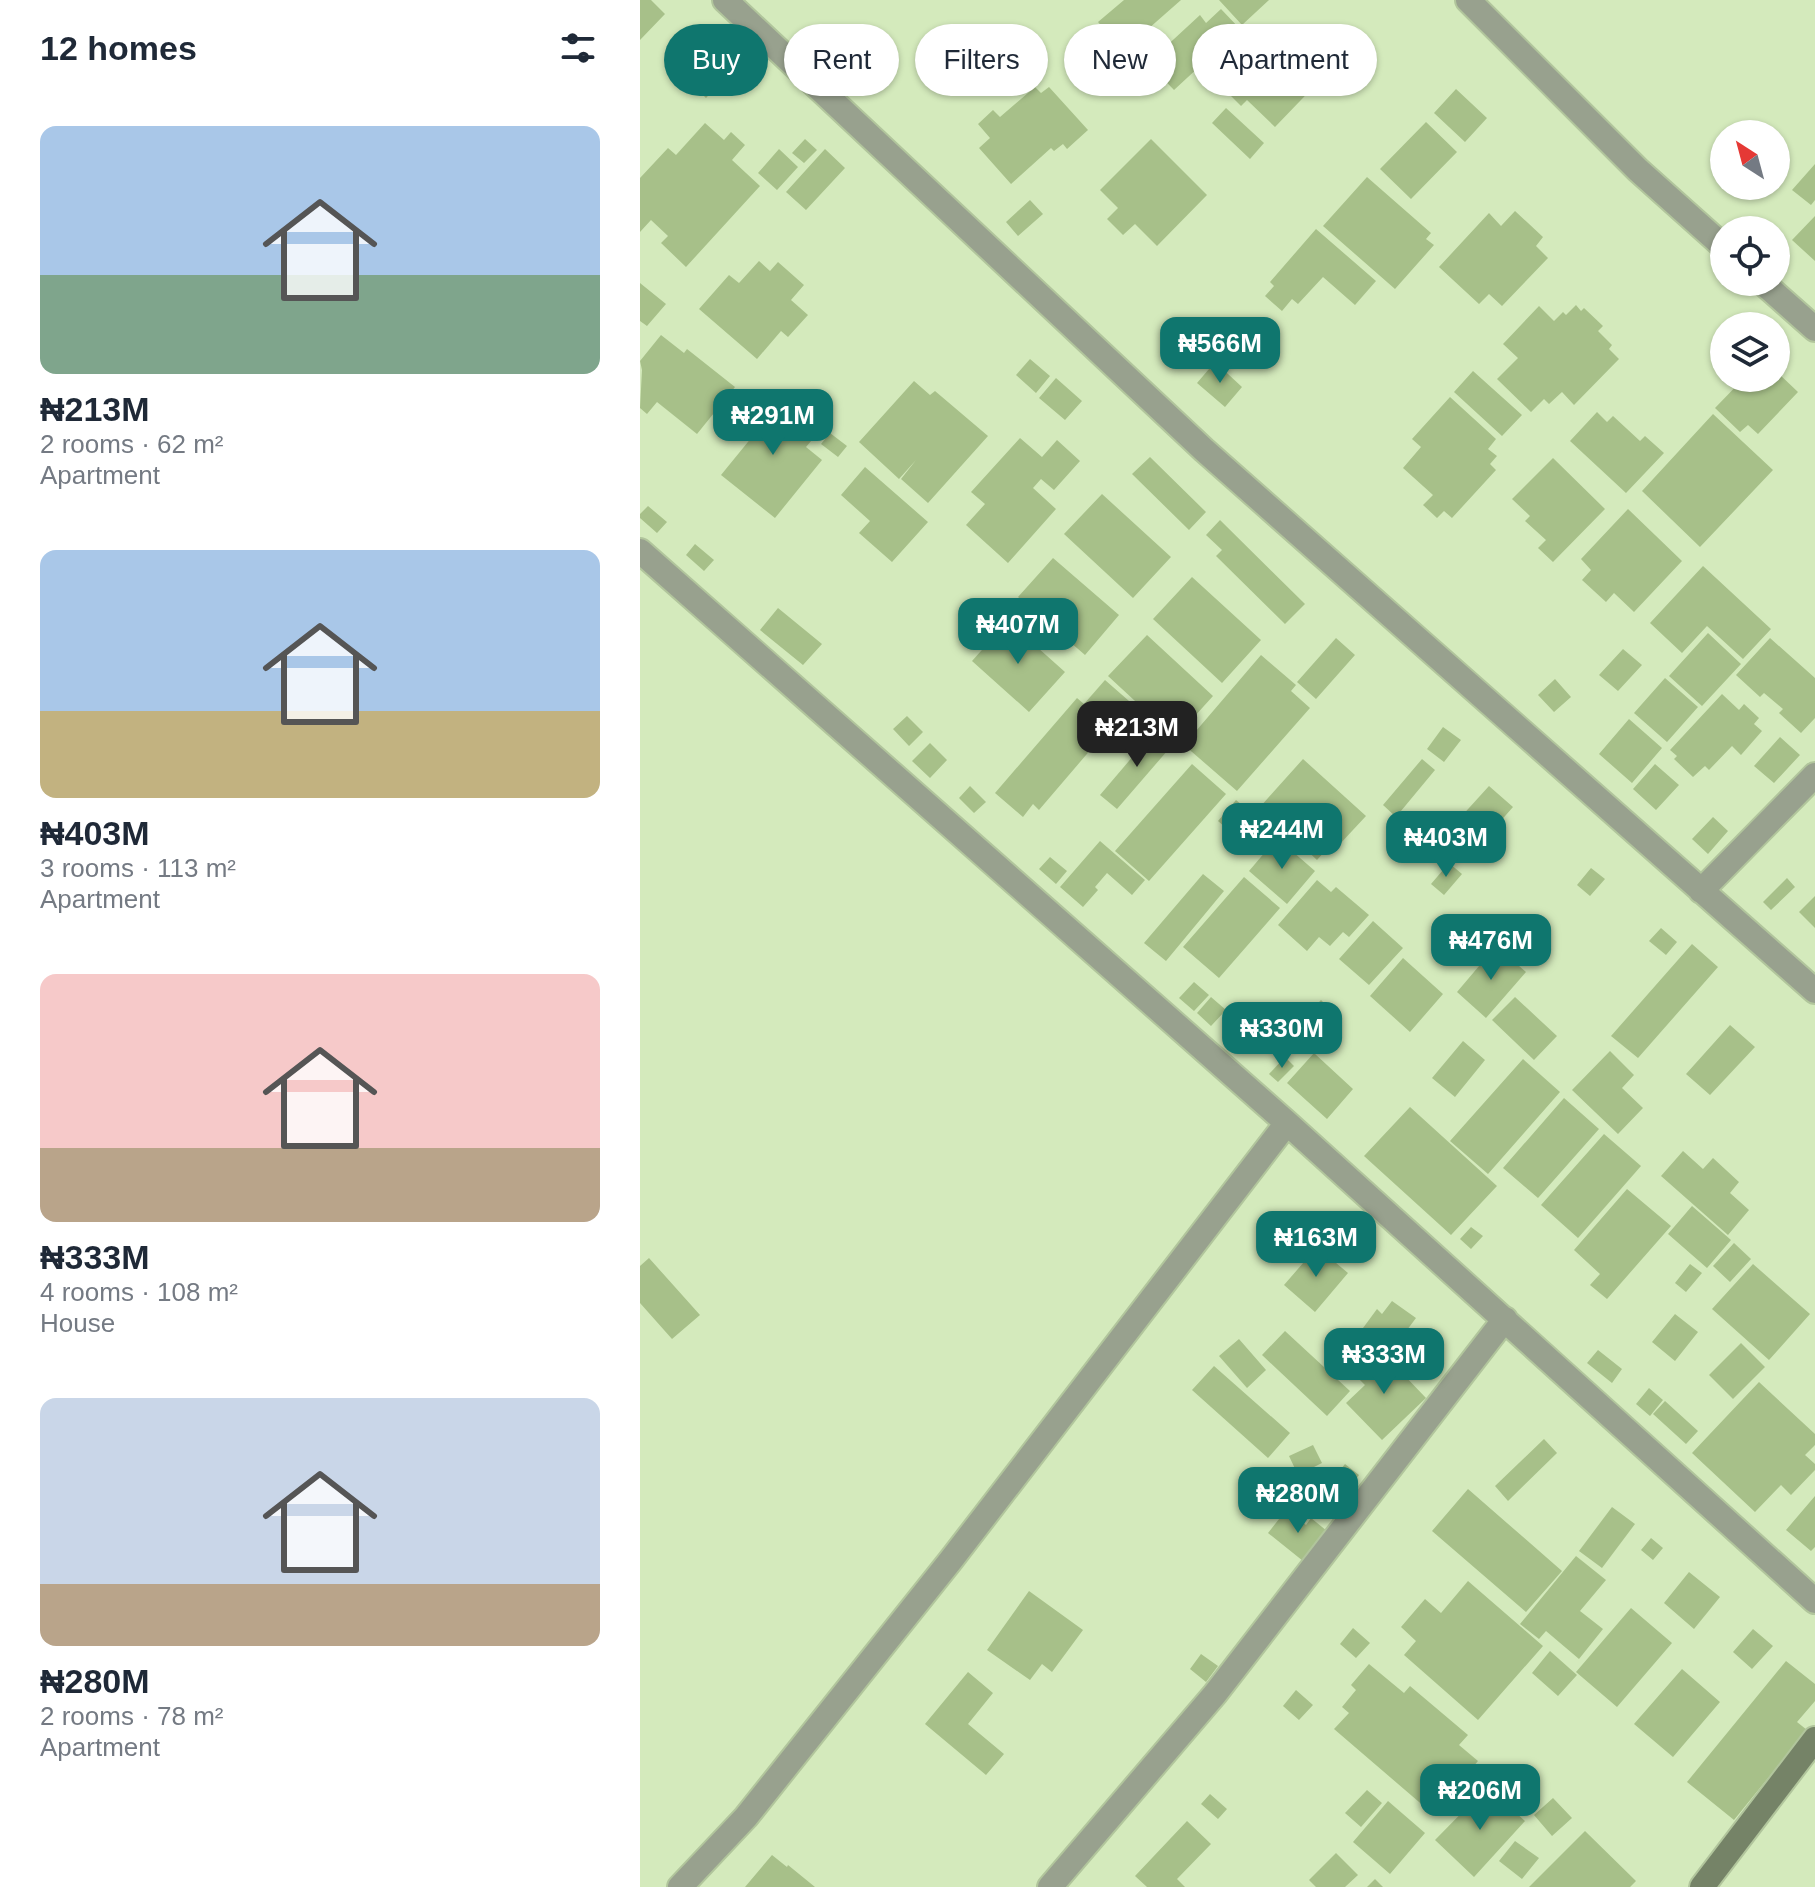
<!DOCTYPE html>
<html lang="en">
<head>
<meta charset="utf-8">
<style>
	:root { --surface:#fff; --page:#f6f6f7; --text:#1f2937; --muted:#747a83; --accent:#0f766e }
	body { margin:0; font-family:Helvetica,sans-serif; background:var(--page); color:var(--text); height:100vh; display:flex; flex-direction:column; font-size:30px; white-space:nowrap }
	* { box-sizing:border-box; margin:0 }
	p { font-size:26px; color:var(--muted) }
	.icon { flex:none; width:44px; height:44px; fill:none; stroke:currentColor; stroke-width:2; stroke-linecap:round; stroke-linejoin:round }
	.map { position:relative; flex:1; overflow:hidden }
	.sheet { display:flex; flex-direction:column; background:var(--surface); width:640px }
	.sheet>* { flex:none }
	.hud { position:absolute; left:24px; top:24px; width:760px; height:72px; display:flex; gap:16px }
	.needle { width:52px; rotate:324deg }
	.tools { position:absolute; left:1070px; top:120px; display:grid; gap:16px }
	.tools a { display:grid; place-items:center; width:80px; height:80px; border-radius:50%; background:var(--surface); box-shadow:0 2px 6px #0004; font-size:40px }
	.price { position:absolute; translate:-50% -68px; padding:0 18px; border-radius:16px; background:var(--accent); color:#fff; font-size:26px; line-height:52px; filter:drop-shadow(0 2px 4px #0008) }
	.price::after { content:''; position:absolute; left:50%; top:48px; width:24px; height:18px; margin-left:-12px; background:inherit; clip-path:polygon(0 0,100% 0,50% 100%) }
	.price.selected { background:#222; color:#fff }
	ul { padding:0; list-style:none }
	li { display:grid; align-content:center; gap:16px; height:424px; padding:0 40px }
	li span { display:grid; place-items:center; height:248px; border-radius:16px; color:#555 }
	li>.icon { margin-inline-start:auto }
	span .icon { width:144px; height:144px; fill:#fffc; stroke-width:1 }
	li b { font-size:34px }
	h2 { display:flex; justify-content:space-between; align-items:center; height:96px; padding:0 40px; font-size:34px }
	.pill { padding:0 28px; border-radius:36px; background:var(--surface); box-shadow:0 2px 6px #0004; font-size:28px; line-height:72px }
	.pill.selected { background:var(--accent); color:#fff }
	main { display:flex; flex:1; min-height:0 }
	.map>svg:first-child { display:block }
	.building { fill:#a7c089 }
	.lines { fill:none; stroke-linecap:round; stroke-linejoin:round }
	.street-casing { stroke:#b1c59c; stroke-width:28 }
	.secondary-casing { stroke:#b1c59c; stroke-width:28 }
	.street { stroke:#98a18e; stroke-width:24 }
	.secondary { stroke:#758367; stroke-width:24 }
</style>
</head>
<body>
<main>
<section class="sheet">
<h2>12 homes<svg class="icon" aria-label="filters" viewBox="0 0 24 24"><path d="M4 7h16M4 17h16"/><circle cx="9" cy="7" r="2"/><circle cx="15" cy="17" r="2"/></svg></h2>
<ul>
<li><span style="background:linear-gradient(#a9c7e8 60%,#7fa58c 0)"><svg class="icon" aria-label="home" viewBox="0 0 24 24"><path d="M3 11l9-7 9 7M6 9v11h12V9"/></svg></span><div><b>₦213M</b><p>2 rooms · 62 m²</p><p>Apartment</p></div></li>
<li><span style="background:linear-gradient(#a9c7e8 65%,#c2b280 0)"><svg class="icon" aria-label="home" viewBox="0 0 24 24"><path d="M3 11l9-7 9 7M6 9v11h12V9"/></svg></span><div><b>₦403M</b><p>3 rooms · 113 m²</p><p>Apartment</p></div></li>
<li><span style="background:linear-gradient(#f6c9c9 70%,#b9a48a 0)"><svg class="icon" aria-label="home" viewBox="0 0 24 24"><path d="M3 11l9-7 9 7M6 9v11h12V9"/></svg></span><div><b>₦333M</b><p>4 rooms · 108 m²</p><p>House</p></div></li>
<li><span style="background:linear-gradient(#c9d6e8 75%,#b9a48a 0)"><svg class="icon" aria-label="home" viewBox="0 0 24 24"><path d="M3 11l9-7 9 7M6 9v11h12V9"/></svg></span><div><b>₦280M</b><p>2 rooms · 78 m²</p><p>Apartment</p></div></li>
</ul>
</section>
<div class="map">
<svg width="1175" height="1887" viewBox="0 0 1175 1887">
	<rect width="100%" height="100%" fill="#d4eabc"/>
	<path class="building" d="M0,0H11L25,14L0,40Z
		M484,0H541L483,51L458,22Z
		M579,0H629L602,25Z
		M581,9L600,29L534,90L508,63L560,15L566,23Z
		M624,35L642,52L651,43L685,75L635,127L607,100L601,106L578,83Z
		M83,59L94,69L66,98L55,87Z
		M395,87L401,93L409,87L448,130L427,149L423,144L414,151L411,148L371,184L339,148L350,138L338,124L353,110L360,117Z
		M816,89L847,118L825,142L794,113Z
		M586,108L624,143L610,159L572,123Z
		M786,122L817,152L771,199L740,169Z
		M65,123L84,140L91,132L105,145L92,160L120,186L46,267L21,243L28,236L11,220L0,232V178L28,148L36,155Z
		M165,139L177,150L164,163L152,153Z
		M511,139L567,195L517,246L495,224L483,235L467,219L478,208L460,190Z
		M139,149L158,167L137,190L118,173Z
		M185,149L205,168L166,210L146,192Z
		M1175,164V200L1171,205L1152,190Z
		M727,177L791,233L786,239L794,245L755,289L683,226Z
		M390,200L403,214L378,236L366,222Z
		M875,211L903,237L896,246L908,258L862,306L849,294L839,304L799,267L849,213L861,226Z
		M1175,216V261L1152,240Z
		M676,229L736,281L715,305L683,277L658,304L652,299L642,311L625,296L634,286L630,282Z
		M119,261L130,271L138,262L164,285L151,300L168,315L148,337L141,331L117,359L59,309L89,275L99,283Z
		M0,283L26,304L7,326L0,321Z
		M936,305L941,311L944,308L963,326L958,331L972,345L969,349L979,359L934,405L922,392L909,404L904,399L891,412L857,379L878,358L863,344L899,306L914,321L923,312L926,315Z
		M21,335L44,353L47,349L95,387L57,434L17,402L7,414L0,408L2,370L0,361Z
		M390,359L410,376L396,393L376,375Z
		M575,362L602,387L585,407L557,383Z
		M833,371L882,415L862,436L814,392Z
		M1136,371L1158,392L1118,434L1108,425L1100,432L1075,408L1104,378H1136Z
		M416,378L442,401L425,420L399,398Z
		M274,381L290,395L295,391L348,436L288,503L261,479L276,460L259,479L219,442Z
		M128,395L177,434L166,447L182,460L135,518L81,475L112,437L101,428Z
		M810,397L856,439L848,449L857,456L850,464L856,470L812,518L804,511L797,518L783,505L793,495L763,468L781,447L772,439Z
		M957,412L967,422L973,416L1000,441L1005,436L1024,453L986,493L930,441Z
		M1073,414L1133,470L1060,547L1002,491Z
		M190,433L207,446L198,457L181,444Z
		M380,438L402,457L417,440L440,461L414,490L401,479L393,488L416,509L368,563L326,525L345,504L331,492Z
		M510,457L566,512L549,530L492,474Z
		M913,458L965,509L913,562L898,548L906,540L885,521L890,516L872,499Z
		M225,467L288,522L252,562L219,533L230,521L201,495Z
		M462,494L531,557L493,598L424,534Z
		M8,506L27,522L17,533L0,518V514Z
		M988,509L1042,561L994,612L974,593L966,602L942,580L951,570L941,559Z
		M580,520L665,604L645,624L576,556L582,550L566,535Z
		M55,544L74,560L64,571L46,555Z
		M413,558L479,615L445,655L378,597Z
		M1063,566L1131,629L1103,659L1067,626L1042,653L1010,623Z
		M552,577L621,640L582,683L513,619Z
		M138,608L182,644L163,665L120,630Z
		M368,621L425,672L389,712L332,661Z
		M1068,633L1101,664L1062,706L1029,676Z
		M507,635L573,696L535,738L468,676Z
		M696,638L715,655L676,699L657,682Z
		M1130,638L1175,678V718L1161,733L1139,713L1143,709L1124,693L1120,697L1096,675Z
		M983,649L1002,665L978,691L959,675Z
		M621,655L656,685L651,691L670,708L597,791L544,745Z
		M1025,678L1058,707L1027,742L994,713Z
		M915,679L931,697L914,712L898,695Z
		M465,680L497,708L482,726L471,717L460,730L464,734L399,810L393,804L383,817L355,793L437,698L444,704Z
		M1082,694L1099,710L1104,704L1119,718L1114,724L1122,731L1101,755L1092,746L1069,770L1065,766L1053,777L1034,759L1037,756L1030,750Z
		M267,716L283,732L269,746L253,729Z
		M989,719L1022,748L992,783L959,754Z
		M803,727L821,740L804,762L787,749Z
		M517,728L534,743L477,809L460,795Z
		M1140,737L1160,755L1134,783L1114,766Z
		M290,743L307,760L290,778L272,761Z
		M663,759L726,816L699,845L694,841L677,860L661,845L666,840L652,827L649,832L620,807Z
		M782,759L795,770L756,817L743,805Z
		M552,764L586,794L509,881L475,851Z
		M1015,764L1039,785L1016,810L993,789Z
		M330,786L346,802L334,813L319,798Z
		M849,786L873,807L843,841L819,819Z
		M596,800L620,820L602,842L578,821Z
		M1073,817L1088,831L1068,854L1052,839Z
		M637,838L675,871L647,904L609,871Z
		M460,841L505,880L492,895L467,873L455,887L458,890L443,907L420,887Z
		M410,857L427,871L416,884L399,869Z
		M809,863L822,874L804,895L791,884Z
		M951,868L965,879L950,896L937,885Z
		M563,874L584,891L526,961L504,943Z
		M604,877L640,908L579,978L543,947Z
		M1147,878L1155,887L1131,910L1123,902Z
		M677,880L691,892L696,887L729,915L709,937L703,932L690,946L679,937L667,951L638,925Z
		M1175,896V928L1159,912Z
		M733,921L763,948L729,985L699,959Z
		M1021,928L1037,942L1026,955L1009,941Z
		M1052,944L1078,967L998,1058L971,1036Z
		M856,946L886,972L846,1018L817,992Z
		M763,958L803,994L770,1032L730,996Z
		M554,982L569,995L554,1011L539,998Z
		M571,997L586,1010L571,1026L557,1013Z
		M875,997L917,1036L894,1060L852,1020Z
		M681,1000L695,1014L677,1034L662,1020Z
		M1090,1025L1115,1047L1070,1095L1046,1074Z
		M823,1041L845,1060L815,1097L792,1078Z
		M970,1051L994,1075L982,1088L1003,1108L978,1134L932,1090Z
		M674,1053L713,1089L687,1119L647,1083Z
		M645,1057L654,1066L638,1082L629,1074Z
		M883,1059L920,1092L848,1174L810,1141Z
		M924,1098L959,1129L898,1198L863,1168Z
		M770,1107L857,1186L811,1235L724,1156Z
		M964,1134L1001,1166L938,1238L901,1205Z
		M1043,1151L1063,1169L1073,1158L1099,1182L1090,1193L1109,1210L1088,1235L1021,1176Z
		M987,1189L1031,1226L967,1299L950,1285L960,1274L934,1250Z
		M1052,1206L1091,1240L1067,1268L1028,1234Z
		M831,1227L843,1236L831,1249L820,1239Z
		M1094,1243L1111,1259L1090,1282L1073,1266Z
		M677,1247L708,1273L675,1312L644,1285Z
		M9,1258L60,1315L32,1339L0,1303V1266Z
		M1050,1264L1062,1273L1046,1292L1035,1283Z
		M1113,1264L1170,1314L1129,1360L1072,1309Z
		M752,1301L776,1318L752,1350L723,1328L737,1309L742,1314Z
		M1035,1314L1058,1332L1035,1361L1012,1342Z
		M645,1331L710,1391L687,1416L622,1355Z
		M599,1339L626,1370L607,1388L579,1356Z
		M1101,1343L1125,1367L1093,1399L1069,1375Z
		M740,1350L786,1398L742,1440L706,1403L725,1385L714,1374Z
		M958,1350L982,1369L972,1383L947,1363Z
		M574,1366L650,1433L628,1458L552,1390Z
		M1119,1382L1175,1434V1445L1165,1455L1175,1464V1470L1151,1495L1141,1485L1115,1512L1052,1453Z
		M1009,1388L1023,1400L1010,1416L996,1404Z
		M1025,1401L1058,1431L1046,1444L1013,1414Z
		M904,1439L917,1453L868,1501L855,1486Z
		M673,1445L682,1463L658,1475L649,1456Z
		M705,1464L719,1475L699,1500L685,1489Z
		M828,1489L922,1571L886,1612L792,1531Z
		M1175,1496V1547L1171,1551L1146,1530Z
		M972,1507L995,1524L962,1568L939,1551Z
		M643,1514L654,1523L658,1518L666,1525L671,1518L687,1531L663,1561L628,1533Z
		M1011,1538L1023,1548L1013,1560L1001,1550Z
		M936,1556L966,1580L940,1611L963,1629L939,1659L906,1631L899,1639L880,1624Z
		M1049,1572L1080,1597L1054,1629L1024,1603Z
		M828,1581L903,1646L838,1720L764,1655L776,1641L761,1627L785,1599L801,1613Z
		M389,1591L443,1630L412,1672L402,1664L390,1680L347,1650Z
		M991,1608L1032,1643L977,1707L936,1672Z
		M713,1628L730,1643L716,1658L700,1644Z
		M1113,1629L1133,1646L1112,1669L1093,1652Z
		M910,1651L937,1675L918,1696L892,1673Z
		M561,1654L578,1666L566,1682L550,1669Z
		M1146,1661L1175,1684V1701L1157,1722L1167,1730L1094,1820L1047,1782Z
		M729,1664L764,1693L770,1686L828,1735L819,1745L838,1761L793,1814L694,1729L709,1713L702,1707L716,1690L711,1685Z
		M1042,1669L1080,1702L1033,1757L994,1724Z
		M328,1672L353,1693L328,1724L364,1754L346,1775L285,1724Z
		M656,1690L673,1705L659,1720L643,1706Z
		M847,1787L885,1821L834,1877L795,1840Z
		M727,1790L742,1803L721,1827L705,1813Z
		M570,1794L587,1809L578,1819L561,1804Z
		M913,1798L932,1818L912,1836L894,1815Z
		M748,1801L785,1833L750,1874L713,1842Z
		M547,1821L571,1844L537,1879L545,1887H507L495,1876Z
		M945,1831L996,1881L990,1887H889Z
		M875,1841L899,1858L882,1879L859,1861Z
		M696,1853L718,1875L705,1887H676L669,1880Z
		M132,1855L147,1867L148,1865L175,1887H105Z
		M735,1879L743,1887H727Z"/>
	<g class="lines">
		<defs>
			<path id="street" d="M85,0L564,450L1175,991
				M828,0L998,170L1084,247
				M1122,282L1175,329
				M0,551L647,1123L1175,1601
				M1061,891L1175,775
				M40,1887L106,1817L311,1560L647,1123
				M410,1887L575,1694L865,1319"/>
			<path id="secondary" d="M1062,1887L1175,1739"/>
		</defs>
		<use href="#street" class="street-casing"/>
		<use href="#secondary" class="secondary-casing"/>
		<use href="#street" class="street"/>
		<use href="#secondary" class="secondary"/>
	</g>
</svg>
<div class="tools">
<a><svg class="needle" viewBox="-14 -14 28 28"><path d="M0-13l5 13h-10z" fill="#e53935"/><path d="M0 13l5-13h-10z" fill="#747a83"/></svg></a>
<a><svg class="icon" aria-label="locate" viewBox="0 0 24 24"><circle cx="12" cy="12" r="6"/><path d="M12 2v4M12 18v4M2 12h4M18 12h4"/></svg></a>
<a><svg class="icon" aria-label="layers" viewBox="0 0 24 24"><path d="M12 4l9 5-9 5-9-5zM3 14l9 5 9-5"/></svg></a>
</div>
<b class="price" style="left:580px;top:385px">₦566M</b>
<b class="price" style="left:133px;top:457px">₦291M</b>
<b class="price" style="left:378px;top:666px">₦407M</b>
<b class="price selected" style="left:497px;top:769px">₦213M</b>
<b class="price" style="left:642px;top:871px">₦244M</b>
<b class="price" style="left:806px;top:879px">₦403M</b>
<b class="price" style="left:851px;top:982px">₦476M</b>
<b class="price" style="left:642px;top:1070px">₦330M</b>
<b class="price" style="left:676px;top:1279px">₦163M</b>
<b class="price" style="left:744px;top:1396px">₦333M</b>
<b class="price" style="left:658px;top:1535px">₦280M</b>
<b class="price" style="left:840px;top:1832px">₦206M</b>
<div class="hud">
<a class="pill selected">Buy</a>
<a class="pill">Rent</a>
<a class="pill">Filters</a>
<a class="pill">New</a>
<a class="pill">Apartment</a>
</div>
</div>
</main>
</body>
</html>
